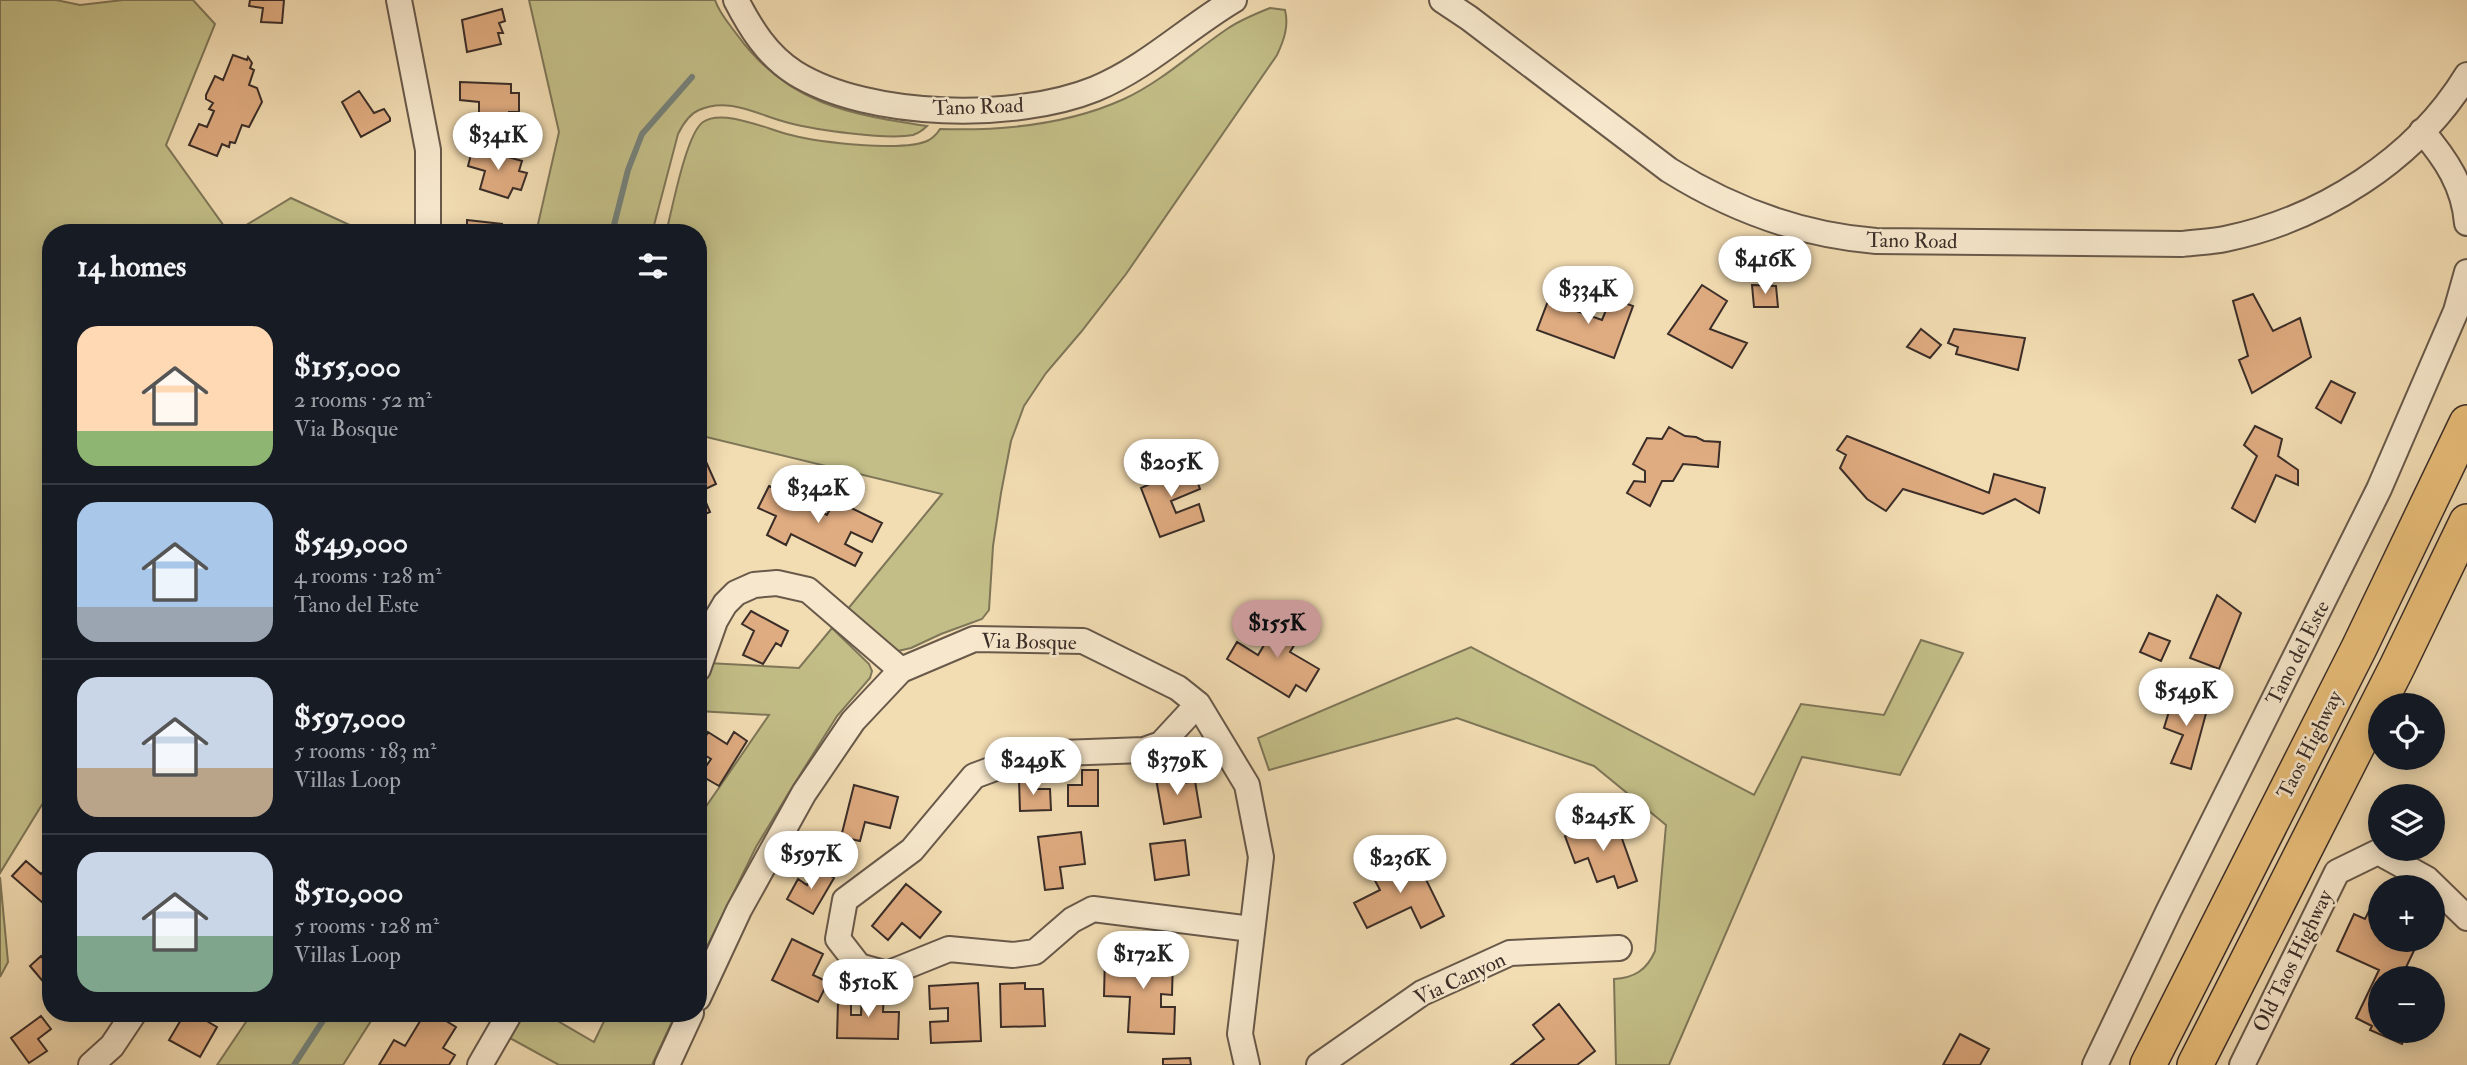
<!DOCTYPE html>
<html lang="en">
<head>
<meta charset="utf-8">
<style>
	:root { --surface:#171b24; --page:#242831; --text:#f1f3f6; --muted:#9ea1a6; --line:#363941; --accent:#c59692 }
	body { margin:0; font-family:"IM FELL Double Pica",serif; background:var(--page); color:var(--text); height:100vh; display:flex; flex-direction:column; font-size:26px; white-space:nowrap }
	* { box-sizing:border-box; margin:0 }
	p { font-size:23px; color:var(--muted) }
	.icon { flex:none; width:38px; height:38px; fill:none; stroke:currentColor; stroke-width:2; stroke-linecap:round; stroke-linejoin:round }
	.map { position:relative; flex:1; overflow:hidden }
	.side { position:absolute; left:42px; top:224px; width:665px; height:798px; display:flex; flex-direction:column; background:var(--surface); border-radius:28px; box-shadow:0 4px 18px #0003 }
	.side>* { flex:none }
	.tools { position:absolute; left:2368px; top:693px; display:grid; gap:14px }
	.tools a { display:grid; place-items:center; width:77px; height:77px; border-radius:50%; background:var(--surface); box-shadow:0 4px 18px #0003; font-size:35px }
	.price { position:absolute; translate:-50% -60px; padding:0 16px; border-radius:24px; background:#fff; color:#222; font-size:23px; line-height:46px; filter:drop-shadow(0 2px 4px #0008) }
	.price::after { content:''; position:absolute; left:50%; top:42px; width:21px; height:16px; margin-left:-10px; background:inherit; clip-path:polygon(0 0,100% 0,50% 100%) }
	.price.on { background:var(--accent); color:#111 }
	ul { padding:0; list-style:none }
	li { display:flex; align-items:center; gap:21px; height:175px; padding:0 35px }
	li+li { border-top:2px solid var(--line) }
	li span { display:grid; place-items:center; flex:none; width:196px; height:140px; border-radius:21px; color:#555 }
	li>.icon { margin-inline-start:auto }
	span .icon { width:84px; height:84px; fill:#fffc; stroke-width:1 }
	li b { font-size:30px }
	h2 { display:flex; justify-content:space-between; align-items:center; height:84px; padding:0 35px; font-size:30px }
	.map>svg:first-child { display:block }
	.green { fill:#c3be87; stroke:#7e7658; stroke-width:2 }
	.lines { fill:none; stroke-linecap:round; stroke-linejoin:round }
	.stream { stroke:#75827b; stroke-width:6 }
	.building { fill:#dfab80; stroke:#3a2d28; stroke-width:2 }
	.minor-casing { stroke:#68594a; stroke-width:28 }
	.highway-casing { stroke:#3a2d28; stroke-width:38 }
	.minor { stroke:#f7e8cd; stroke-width:24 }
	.highway { stroke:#e9be79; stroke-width:35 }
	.labels { text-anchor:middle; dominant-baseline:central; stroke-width:5; stroke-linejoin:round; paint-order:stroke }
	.street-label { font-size:21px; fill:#3a2d28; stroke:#f7e8cd }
</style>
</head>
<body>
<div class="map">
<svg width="2467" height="1065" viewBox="0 0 2467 1065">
	<rect width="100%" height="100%" fill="#f2dcb2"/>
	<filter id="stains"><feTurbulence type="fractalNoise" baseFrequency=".00286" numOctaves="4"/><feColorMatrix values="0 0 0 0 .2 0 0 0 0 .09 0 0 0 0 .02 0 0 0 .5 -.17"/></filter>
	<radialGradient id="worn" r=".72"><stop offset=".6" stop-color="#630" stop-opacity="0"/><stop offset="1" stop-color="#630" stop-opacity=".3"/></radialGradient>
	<path class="green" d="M0,0H56L80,5L123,0H193L215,24L166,145L229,233H51V790L0,873Z
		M529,0H715C719,13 730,25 738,36C788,104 848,114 927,126C923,130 919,133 913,135C887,140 816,130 789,123C760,116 729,96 699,110C689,114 683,124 678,134L652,233H536L559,132Z
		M1270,8L1285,10C1289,26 1284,40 1277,55L1126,274L1081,332L1046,373L1024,406L1011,441L1001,493L993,546L989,610L982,619L941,634L911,648L898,651L886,647L847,610L942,494L698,435V233H666C672,210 686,134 703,122C723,108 769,130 791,135C818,142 905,153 929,140C934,137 937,134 940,129C1002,131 1067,125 1124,99C1161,82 1193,52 1227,29C1240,20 1255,14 1270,8Z
		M291,198L367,233H296L290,230L285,233H233Z
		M832,628L869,664L872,671L870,678L837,716L788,794L756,847L698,965V823L705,808L769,715L698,711V694L708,663L799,668Z
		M1921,640L1963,653L1900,775L1802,757L1669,1065H1616L1614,979C1634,978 1647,970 1655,951L1666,825L1594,766L1457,718L1269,770L1258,738L1471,647L1754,795L1801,704L1884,715Z
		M0,877L8,962L0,977Z
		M252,1013H376L343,1065H217Z
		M522,1013H544L594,1042L608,1013H676L652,1065H559L508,1037Z"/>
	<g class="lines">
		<path class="stream" d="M612,233L628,170L642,134L692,77
			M294,1065L328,1013"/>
	</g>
	<path class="building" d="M250,0H284L282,23L261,22L263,8L249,6Z
		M502,9L505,21L499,23L503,33H498L501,44L467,52L462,20Z
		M233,55L247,60L248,57L252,63L250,68L254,70L249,85L257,88L262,102L249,127L242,125L235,143L230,142L229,147L222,144L217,156L189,145L199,124L207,127L214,111L209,109L213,103L206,99V95L215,76L223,80Z
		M460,82L511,84V93H519V112H509L507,122L479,121V102L460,100Z
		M359,91L374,113L384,109L390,118V121L361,137L342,102Z
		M473,147L522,161L519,171L527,173L521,190L513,188L508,198L480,189L485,171L468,166Z
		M467,220L502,224L501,233H467Z
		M1702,285L1727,301L1710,329L1747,343L1732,368L1668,334Z
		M1752,285L1776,286L1778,307H1754Z
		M2253,294L2273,331L2300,318L2311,357L2252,393L2239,360L2248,356L2233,301Z
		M1611,298L1633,306L1614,358L1537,330L1548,301L1602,320Z
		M1921,329L1941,345L1930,358L1907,347Z
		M1954,329L2025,338L2018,370L1956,354L1958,347L1948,343Z
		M2331,381L2355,393L2341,423L2316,408Z
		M2255,426L2282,439L2278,456L2298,470V485L2276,475L2255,522L2232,508L2257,456L2244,445Z
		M1669,427L1685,436L1696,437L1704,441L1720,442L1718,467L1683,464L1673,481H1662L1650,506L1627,493L1634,481L1645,482V471L1633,464L1647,438L1662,439Z
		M1847,436L1989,493L1994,474L2045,488L2039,513L2015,499L1983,514L1903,489L1886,511L1867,499L1840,468L1846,455L1837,450Z
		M703,455L716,484L701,491L710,512L698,517V457Z
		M1171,463L1174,475L1193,469L1200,489L1171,501L1176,513L1199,504L1204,521L1160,537L1141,488L1150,484L1148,466Z
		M769,486L827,515L835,500L882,523L872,542L851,532L845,544L862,553L855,566L791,534L786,545L767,535L776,516L758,508Z
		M2217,595L2241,613L2219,669L2190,658Z
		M751,611L788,631L781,646L776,643L763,664L743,655L754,631L742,624Z
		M1281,617L1303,631L1290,652L1319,669L1306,691L1296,685L1289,697L1227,659L1237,642L1258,655Z
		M2149,633L2170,641L2161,661L2140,652Z
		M2174,695L2208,706L2191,769L2171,763L2183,735L2164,728Z
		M708,732L727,744L734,732L747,741L719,786L700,775L711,759L698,751Z
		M1181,768L1183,783L1195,781L1201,817L1164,824L1155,773Z
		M1082,770H1098V806H1068V785H1082Z
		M1034,778V789H1050L1051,810L1020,811L1019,779Z
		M854,785L898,797L890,828L865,822L860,841L841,837Z
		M1615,819L1637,881L1618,888L1614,876L1597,882L1588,858L1575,863L1565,836Z
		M1081,832L1085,864L1060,867L1063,888L1045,890L1038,837Z
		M1185,840L1189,875L1155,880L1150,844Z
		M1414,855L1444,916L1421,928L1411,907L1367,928L1354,903L1380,890L1372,875Z
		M26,861L41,874L51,863V910L12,876Z
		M818,868L834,878L813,914L787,899L798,879L807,885Z
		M906,884L941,912L920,938L902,923L888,940L872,926Z
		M2374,901L2380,904V940H2419L2401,978H2380V1031H2408L2402,1044L2370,1030L2372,1026L2356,1018L2379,970L2337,951L2354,914L2365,919Z
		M792,939L823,954L813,975L828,982L818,1002L772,980Z
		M41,956L51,968V991L30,966Z
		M1105,956L1173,958L1172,995L1161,994V1007H1175L1174,1034L1128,1032L1130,997L1104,996Z
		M978,983L981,1041L931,1043L930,1022L948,1021V1008L930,1009L929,986Z
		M1025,983V989H1043L1045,1026L1001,1027L1000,984Z
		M862,991L884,992L883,1012H899L898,1039L837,1038L838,1002L851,1003V1015H861Z
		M1559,1004L1595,1051L1577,1065H1511L1544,1039L1533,1025Z
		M185,1013H193L217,1027L200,1057L169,1040Z
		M425,1013H433L456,1027L443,1048L455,1055L449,1065H379L394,1040L405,1046Z
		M569,1013H600V1019L569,1017Z
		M41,1016L51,1029L38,1039L47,1051L29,1063L11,1038Z
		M1960,1034L1989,1049L1980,1065H1943Z
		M1190,1058L1191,1065H1163V1059Z"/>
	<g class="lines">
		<defs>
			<path id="minor" d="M399,0L428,150V233
				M736,0C751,29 767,55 795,73C869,119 1016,121 1095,89C1146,68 1187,28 1234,0
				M1442,0L1469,18L1669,170C1733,210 1801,235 1876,241L2182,244C2196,242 2211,242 2225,239C2321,219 2415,160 2467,75
				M2422,131C2446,159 2464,186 2467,223
				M698,669L715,621L725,604L736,593L754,585L777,583L808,590L901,670
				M1198,704L1161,744L1144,750L1033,754L974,776L912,850L845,900L838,939L859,966L887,974L949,949L1013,955L1035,952L1072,920L1093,909L1251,929
				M698,998L739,910L804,793L853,721L901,670L974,639L1083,641L1178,688L1198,704L1247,785L1261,857L1240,1034L1247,1065
				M91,1065L112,1046L134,1013
				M480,1065L510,1013
				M667,1065L691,1013
				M1319,1065L1422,993L1510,953L1619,948
				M2095,1065L2169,910L2379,489L2456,311L2467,272
				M2242,1065L2337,872L2378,852L2427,879L2467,918"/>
			<path id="highway" d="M2148,1065L2359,648L2467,423
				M2195,1065L2397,667L2467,522"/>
		</defs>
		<use href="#minor" class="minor-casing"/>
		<use href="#highway" class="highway-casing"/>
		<use href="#minor" class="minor"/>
		<use href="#highway" class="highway"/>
	</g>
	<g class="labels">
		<g class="street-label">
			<text transform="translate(978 107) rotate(-2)">Tano Road</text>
			<text transform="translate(1912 241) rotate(1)">Tano Road</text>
			<text transform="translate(1029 642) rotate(1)">Via Bosque</text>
			<text transform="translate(2298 653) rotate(-63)">Tano del Este</text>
			<text transform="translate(2310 745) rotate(-63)">Taos Highway</text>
			<text transform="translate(2293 961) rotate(-64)">Old Taos Highway</text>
			<text transform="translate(1460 979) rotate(-25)">Via Canyon</text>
		</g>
	</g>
	<rect width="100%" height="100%" filter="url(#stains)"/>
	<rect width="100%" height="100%" fill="url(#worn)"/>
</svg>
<div class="tools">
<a><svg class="icon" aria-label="locate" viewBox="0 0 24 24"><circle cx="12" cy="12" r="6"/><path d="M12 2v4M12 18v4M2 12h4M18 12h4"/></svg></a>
<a><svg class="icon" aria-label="layers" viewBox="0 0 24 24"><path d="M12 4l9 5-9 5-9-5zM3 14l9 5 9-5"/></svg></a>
<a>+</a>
<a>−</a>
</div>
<b class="price" style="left:498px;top:172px">$341K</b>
<b class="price" style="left:1765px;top:296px">$416K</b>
<b class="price" style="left:1588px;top:326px">$334K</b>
<b class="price" style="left:1171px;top:499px">$205K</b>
<b class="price" style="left:818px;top:525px">$342K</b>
<b class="price on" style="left:1277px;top:660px">$155K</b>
<b class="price" style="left:2186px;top:728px">$549K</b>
<b class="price" style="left:1033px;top:797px">$249K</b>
<b class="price" style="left:1177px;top:797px">$379K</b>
<b class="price" style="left:1603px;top:853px">$245K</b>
<b class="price" style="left:811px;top:891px">$597K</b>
<b class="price" style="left:1400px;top:895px">$236K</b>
<b class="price" style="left:1143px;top:991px">$172K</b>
<b class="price" style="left:868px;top:1019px">$510K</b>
<section class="side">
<h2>14 homes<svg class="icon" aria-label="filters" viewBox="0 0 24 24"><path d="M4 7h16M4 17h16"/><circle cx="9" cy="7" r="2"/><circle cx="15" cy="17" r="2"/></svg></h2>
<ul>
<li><span style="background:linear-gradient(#ffd9b3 75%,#8fb573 0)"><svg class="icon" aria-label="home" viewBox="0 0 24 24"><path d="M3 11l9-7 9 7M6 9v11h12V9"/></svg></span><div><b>$155,000</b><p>2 rooms · 52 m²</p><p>Via Bosque</p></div></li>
<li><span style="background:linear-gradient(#a9c7e8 75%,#9aa5b1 0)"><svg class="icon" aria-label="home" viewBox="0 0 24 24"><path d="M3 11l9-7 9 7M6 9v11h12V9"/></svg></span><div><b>$549,000</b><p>4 rooms · 128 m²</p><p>Tano del Este</p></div></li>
<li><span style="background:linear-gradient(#c9d6e8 65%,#b9a48a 0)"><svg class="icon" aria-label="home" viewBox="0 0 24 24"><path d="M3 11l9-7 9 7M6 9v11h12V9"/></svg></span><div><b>$597,000</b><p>5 rooms · 183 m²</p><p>Villas Loop</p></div></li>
<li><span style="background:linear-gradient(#c9d6e8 60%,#7fa58c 0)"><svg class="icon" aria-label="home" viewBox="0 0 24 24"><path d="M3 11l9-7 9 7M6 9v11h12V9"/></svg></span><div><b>$510,000</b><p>5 rooms · 128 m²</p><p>Villas Loop</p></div></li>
</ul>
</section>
</div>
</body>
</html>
